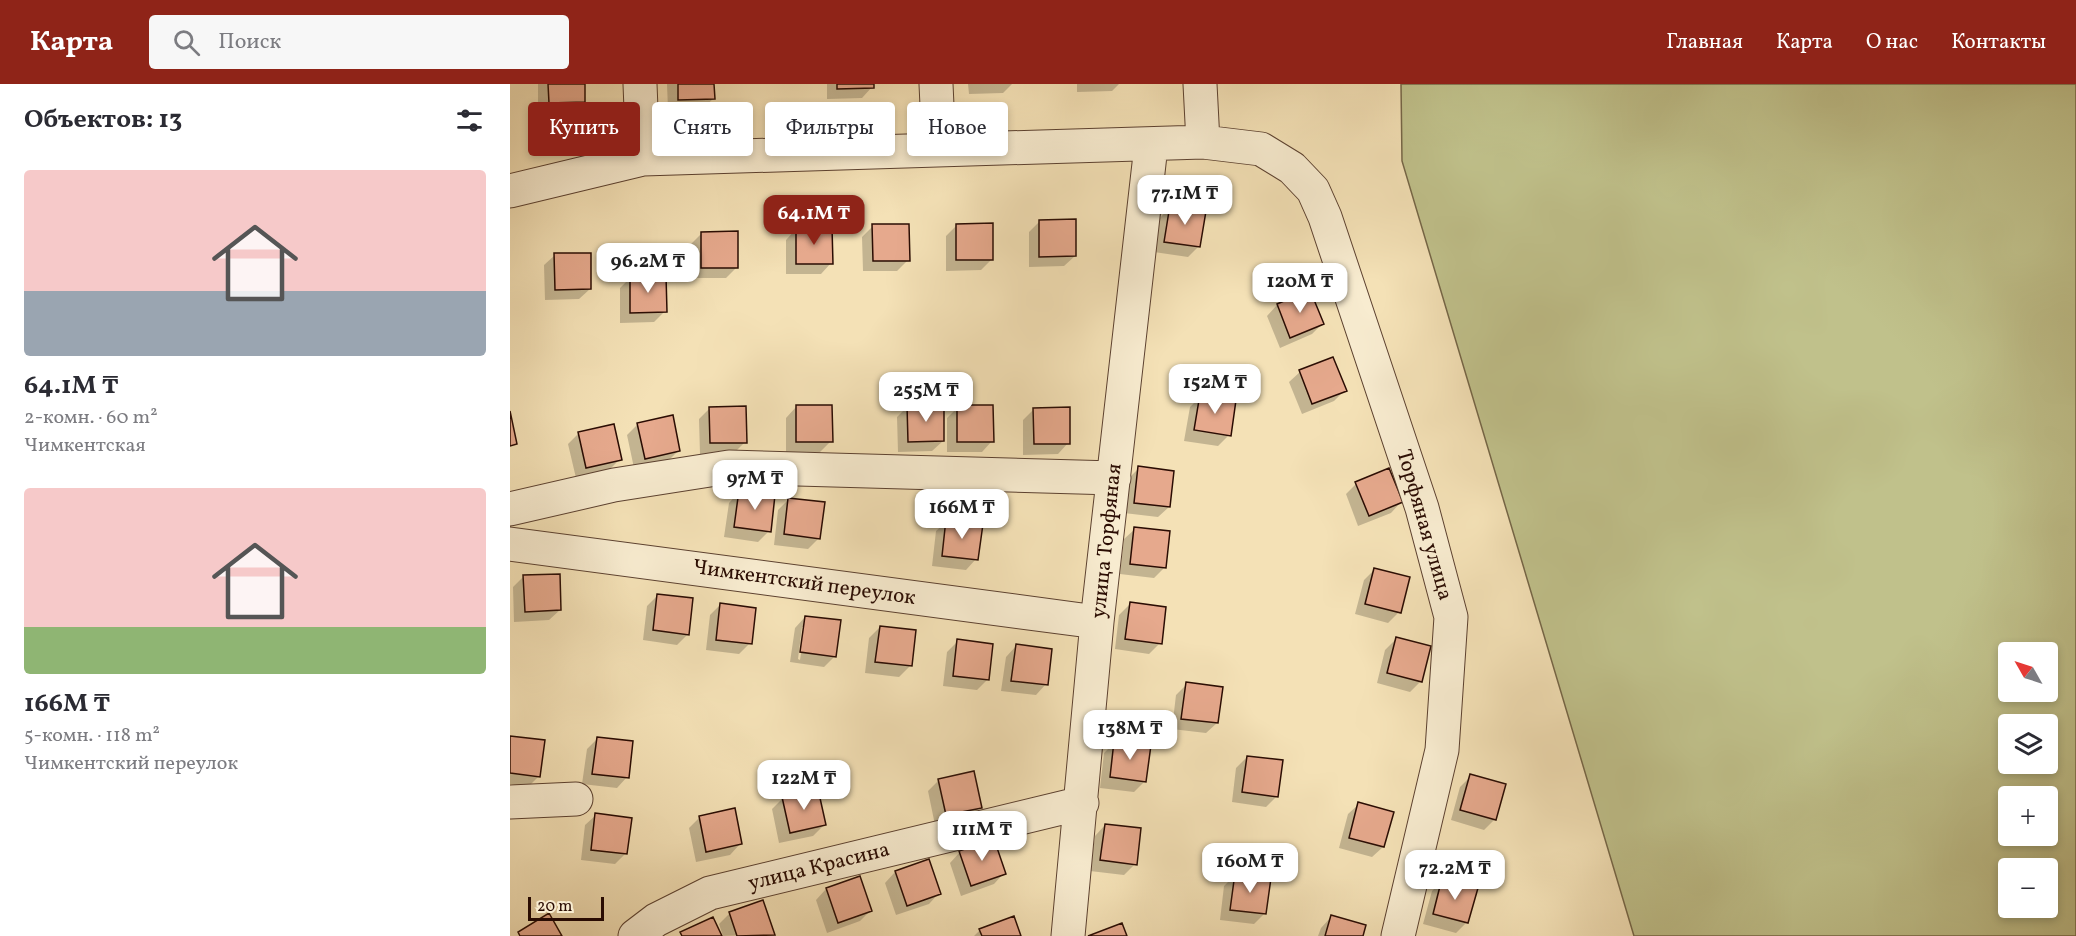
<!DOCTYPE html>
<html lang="ru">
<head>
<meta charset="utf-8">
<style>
	:root { --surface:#fff; --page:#f7f7f7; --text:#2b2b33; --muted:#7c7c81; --accent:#8f2418 }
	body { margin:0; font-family:Vollkorn,serif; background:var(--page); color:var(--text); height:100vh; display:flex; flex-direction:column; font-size:22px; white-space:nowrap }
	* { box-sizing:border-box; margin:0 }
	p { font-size:20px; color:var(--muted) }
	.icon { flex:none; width:33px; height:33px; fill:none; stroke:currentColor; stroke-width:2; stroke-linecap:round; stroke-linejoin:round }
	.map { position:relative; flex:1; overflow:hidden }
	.drawer { display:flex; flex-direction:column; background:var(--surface); width:510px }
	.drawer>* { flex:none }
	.hud { position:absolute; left:18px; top:18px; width:570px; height:54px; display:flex; gap:12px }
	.needle { width:39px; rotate:309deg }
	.controls { position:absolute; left:1488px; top:558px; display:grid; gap:12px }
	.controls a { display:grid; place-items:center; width:60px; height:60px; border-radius:6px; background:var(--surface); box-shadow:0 3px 9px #0003; font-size:30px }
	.scale { position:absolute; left:18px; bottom:15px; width:76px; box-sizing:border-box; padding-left:6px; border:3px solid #2a0c03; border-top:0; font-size:16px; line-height:21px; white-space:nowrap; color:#2a0c03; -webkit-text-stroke:4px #f8ecd0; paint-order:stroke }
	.price { position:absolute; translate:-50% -51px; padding:0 14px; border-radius:12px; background:#fff; color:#222; font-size:20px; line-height:39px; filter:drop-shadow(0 2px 3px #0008) }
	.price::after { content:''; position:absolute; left:50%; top:36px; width:18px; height:14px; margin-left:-9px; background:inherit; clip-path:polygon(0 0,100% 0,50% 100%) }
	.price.on { background:var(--accent); color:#fff }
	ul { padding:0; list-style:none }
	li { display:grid; align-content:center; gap:12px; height:318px; padding:0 24px }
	li span { display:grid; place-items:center; height:186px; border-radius:6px; color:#555 }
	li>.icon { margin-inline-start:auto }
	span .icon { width:108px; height:108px; fill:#fffc; stroke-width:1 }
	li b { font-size:26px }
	h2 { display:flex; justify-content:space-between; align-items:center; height:72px; padding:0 24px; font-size:26px }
	.pill { padding:0 21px; border-radius:6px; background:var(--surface); box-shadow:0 3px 9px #0003; font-size:21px; line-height:54px }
	.pill.on { background:var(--accent); color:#fff }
	header { display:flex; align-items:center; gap:36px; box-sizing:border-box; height:84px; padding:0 30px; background:var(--accent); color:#fff }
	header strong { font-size:28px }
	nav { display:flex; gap:33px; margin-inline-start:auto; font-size:21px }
	.search { width:420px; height:54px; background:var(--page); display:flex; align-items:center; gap:15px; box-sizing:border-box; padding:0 21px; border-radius:6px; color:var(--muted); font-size:22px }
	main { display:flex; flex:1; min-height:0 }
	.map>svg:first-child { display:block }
	.green { fill:#c0c18b; stroke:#756647; stroke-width:1.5; fill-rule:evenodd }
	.shadow { fill:#0003; fill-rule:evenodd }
	.building { fill:#e6a98d; stroke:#2a0c03; stroke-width:1.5 }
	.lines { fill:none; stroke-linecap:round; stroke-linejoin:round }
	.minor-casing { stroke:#5c4130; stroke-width:35 }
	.minor { stroke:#f8ecd0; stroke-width:33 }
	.labels { text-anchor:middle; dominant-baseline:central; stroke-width:4.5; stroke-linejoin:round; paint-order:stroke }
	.street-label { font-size:21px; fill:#2a0c03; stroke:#f8ecd0 }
</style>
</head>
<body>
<header>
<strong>Карта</strong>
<div class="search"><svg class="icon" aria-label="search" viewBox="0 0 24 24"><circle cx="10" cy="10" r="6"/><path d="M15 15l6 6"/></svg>Поиск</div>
<nav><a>Главная</a><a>Карта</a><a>О нас</a><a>Контакты</a></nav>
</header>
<main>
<section class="drawer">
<h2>Объектов: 13<svg class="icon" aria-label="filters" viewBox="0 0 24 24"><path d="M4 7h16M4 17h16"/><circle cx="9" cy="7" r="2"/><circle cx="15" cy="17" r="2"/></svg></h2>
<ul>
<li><span style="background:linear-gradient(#f6c9c9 65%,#9aa5b1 0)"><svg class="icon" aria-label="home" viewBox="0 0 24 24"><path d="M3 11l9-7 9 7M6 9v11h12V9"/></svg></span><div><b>64.1M ₸</b><p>2-комн. · 60 m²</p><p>Чимкентская</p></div></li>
<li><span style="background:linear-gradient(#f6c9c9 75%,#8fb573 0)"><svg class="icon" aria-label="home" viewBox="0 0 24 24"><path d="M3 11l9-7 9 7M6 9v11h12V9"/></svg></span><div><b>166M ₸</b><p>5-комн. · 118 m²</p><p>Чимкентский переулок</p></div></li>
</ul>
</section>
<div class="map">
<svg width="1566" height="852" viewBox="0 0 1566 852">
	<rect width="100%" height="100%" fill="#f4e1b6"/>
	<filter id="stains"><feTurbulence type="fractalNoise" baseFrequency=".00333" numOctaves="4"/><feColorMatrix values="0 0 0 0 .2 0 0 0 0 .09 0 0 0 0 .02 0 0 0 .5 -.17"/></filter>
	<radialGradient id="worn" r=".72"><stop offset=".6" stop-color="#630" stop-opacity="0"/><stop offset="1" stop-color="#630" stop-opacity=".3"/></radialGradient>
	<path class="green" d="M891,0H1566V852H1124L892,77ZM1498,568H1538V608H1498ZM1498,640H1538V680H1498ZM1498,712H1538V752H1498ZM1498,784H1538V824H1498Z"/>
	<path class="shadow" d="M28,0H73L74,18L63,29H28Z
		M157,0H203V15L192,25L158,26Z
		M317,0H362V3L352,14L317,15Z
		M458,0H502L493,9L459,10Z
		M567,0H609L602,7L567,8Z
		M660,123L689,162L678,173L644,168L650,134Z
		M530,137L565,172L554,182L519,183V148Z
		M447,141L482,175L471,186L436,187V152Z
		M363,142L398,176L387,187H353L352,153Z
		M286,145L321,179L311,190H276V156Z
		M192,149L227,183L216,194H181V160Z
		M45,171L80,205L69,215L35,216L34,181Z
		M121,193L155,227L144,238L110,239V204Z
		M800,208L812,240L802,250L770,264L757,232L767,221Z
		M822,275L835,306L824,317L792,330L779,298L790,288Z
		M691,312L719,351L708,362L674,357L680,323Z
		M398,322L433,357L422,367L388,368L387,333Z
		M286,323L321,357L310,368H276V334Z
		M448,323L482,357L472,368H437V334Z
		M200,324L235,358L224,369L190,370L189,335Z
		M524,325L558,359L548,370L513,371V336Z
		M128,340L169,366L158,377L124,384L117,351Z
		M69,349L110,375L99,386L66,394L58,360Z
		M629,384L659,423L648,433L614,429L618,395Z
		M846,400L891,418L881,429L848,442L836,410Z
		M229,408L259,447L248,458L214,453L219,419Z
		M279,415L309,454L298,465L264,461L268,426Z
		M437,437L466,475L456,486L422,482L426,447Z
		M625,445L655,483L644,494L610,490L614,455Z
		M864,486L889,528L878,539L845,530L854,496Z
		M14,492L50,526L39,536L4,538L3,503Z
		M148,511L178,550L167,561L133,556L137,522Z
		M620,520L650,559L639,570L605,565L609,531Z
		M210,521L240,559L229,570L196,566L200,531Z
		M295,533L325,572L314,583L280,578L285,544ZM292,543H295L290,576L288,575Z
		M370,543L400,582L389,593L355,589L359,554Z
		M886,555L911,597L900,608L867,599L875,566Z
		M448,557L478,595L467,606L433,602L437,568Z
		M506,562L536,600L526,611L491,607L496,573Z
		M677,600L707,639L696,649L662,645L666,611Z
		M0,653L29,692L18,703L0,700Z
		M87,655L117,693L107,704L72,700L77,665Z
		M605,658L635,697L624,708L590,704L594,669Z
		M737,673L767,712L756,723L722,718L726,684Z
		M961,692L985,735L974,746L941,736L950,703Z
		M429,696L470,723L459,734L425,741L418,707Z
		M273,714L314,741L303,752L269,759L262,725Z
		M849,720L873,763L862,773L829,764L838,730Z
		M86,731L116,769L105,780L71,776L75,741Z
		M190,733L230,760L220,771L186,778L179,744Z
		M595,741L625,780L614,791L580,787L585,752Z
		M450,768L494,789L484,800L451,812L440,779Z
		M385,788L429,809L419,820L386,831L375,799Z
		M725,791L755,829L744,840L710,836L714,802Z
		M933,796L957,838L946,849L913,840L922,807Z
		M316,805L361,826L350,837L317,849L306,816Z
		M220,829L264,850L213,852L209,840Z
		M821,833L852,852H808L811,844Z
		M470,846L509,852H464Z"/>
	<path class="building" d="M38,0H75V18L39,19Z
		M168,0H204L205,15L168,16Z
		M327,0H364V4L327,5Z
		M660,121L696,127L690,163L654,158Z
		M566,135V172L529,173V136Z
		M483,139V176H446V140Z
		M362,140H399L400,177H363Z
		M286,143H322L323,180H286Z
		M228,147V184H191V148Z
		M44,169H81V205L45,206Z
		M156,191L157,228L120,229V192Z
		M800,206L814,240L780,254L767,220Z
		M823,273L837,307L802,320L789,286Z
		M690,310L726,316L721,352L684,346Z
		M434,320V357L398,358L397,321Z
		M286,321H322L323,358H286Z
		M447,321H483L484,358H447Z
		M236,322L237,359H200L199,323Z
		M560,323V360H524L523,324Z
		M0,327L7,360L0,362Z
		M163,331L170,367L135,375L127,339Z
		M104,340L112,376L76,384L68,348Z
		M628,382L664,387L660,423L624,419Z
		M879,384L893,418L859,432L845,398Z
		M229,406L265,411L261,448L224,443Z
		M278,414L315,418L310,455L274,450Z
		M436,435L473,440L468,476L432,472Z
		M624,443L660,447L656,484L620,480Z
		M864,484L900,493L891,529L855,520Z
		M50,490L51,526L15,528L13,491Z
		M147,510L183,514L179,551L143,546Z
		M620,518L656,523L652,560L615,555Z
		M210,519L246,524L242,560L206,556Z
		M295,532L331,536L326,573L290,568Z
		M370,542L406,546L402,582L365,578Z
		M886,553L921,562L912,598L877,589Z
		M447,555L483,560L479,596L443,592Z
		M506,560L542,565L538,601L501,597Z
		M676,598L713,603L708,639L671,635Z
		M0,652L35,656L30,693L0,689Z
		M87,653L123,657L119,694L82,690Z
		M604,657L641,661L636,698L600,693Z
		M737,672L773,676L768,713L732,708Z
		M464,687L472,724L436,731L428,695Z
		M960,690L996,700L986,736L950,726Z
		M308,705L316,741L280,749L272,713Z
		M848,718L884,728L874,763L839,754Z
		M225,724L232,760L196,768L189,732Z
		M85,729L122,734L117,770L81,766Z
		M595,740L631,744L627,781L590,776Z
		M484,755L496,790L461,802L449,767Z
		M419,775L431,810L397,822L385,787Z
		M725,789L761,794L756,830L720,826Z
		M350,792L362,827L328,839L316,804Z
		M932,794L968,804L958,839L923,830Z
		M253,816L265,851L227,852L219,828Z
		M39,829L52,852H10L8,848Z
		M821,831L856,841L853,852H815Z
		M504,832L511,852H472L469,845Z
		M203,833L212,852H172L170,848Z
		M612,839L617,852H578Z"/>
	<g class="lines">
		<defs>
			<path id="minor" d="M130,0L133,75
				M426,0L429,65
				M690,0L693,58
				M0,107L133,75L693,58L751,65L782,84L803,106L815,133L912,424L941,533L932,666L888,852
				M0,425L104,401L219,383L604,394
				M0,460L587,538
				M0,718L66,715
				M125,852L146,836L200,809L572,719
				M558,852L587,538L641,62"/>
		</defs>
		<use href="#minor" class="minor-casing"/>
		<use href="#minor" class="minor"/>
	</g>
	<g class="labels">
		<g class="street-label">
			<text transform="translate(914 441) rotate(74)">Торфяная улица</text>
			<text transform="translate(597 457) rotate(-84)">улица Торфяная</text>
			<text transform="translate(294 499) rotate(8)">Чимкентский переулок</text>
			<text transform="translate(309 783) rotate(-14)">улица Красина</text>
		</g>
	</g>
	<rect width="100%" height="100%" filter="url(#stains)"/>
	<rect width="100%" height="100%" fill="url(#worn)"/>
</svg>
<div class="controls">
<a><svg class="needle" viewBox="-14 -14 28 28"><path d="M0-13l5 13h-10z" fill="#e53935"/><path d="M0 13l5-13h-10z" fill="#7c7c81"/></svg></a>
<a><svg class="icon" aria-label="layers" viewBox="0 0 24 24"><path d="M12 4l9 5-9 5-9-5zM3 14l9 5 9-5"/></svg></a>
<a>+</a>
<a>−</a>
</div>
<div class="scale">20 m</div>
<b class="price" style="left:675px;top:142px">77.1M ₸</b>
<b class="price on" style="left:304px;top:162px">64.1M ₸</b>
<b class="price" style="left:138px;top:210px">96.2M ₸</b>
<b class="price" style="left:790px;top:230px">120M ₸</b>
<b class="price" style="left:705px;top:331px">152M ₸</b>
<b class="price" style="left:416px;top:339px">255M ₸</b>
<b class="price" style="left:245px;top:427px">97M ₸</b>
<b class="price" style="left:452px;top:456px">166M ₸</b>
<b class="price" style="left:620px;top:677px">138M ₸</b>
<b class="price" style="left:294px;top:727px">122M ₸</b>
<b class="price" style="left:472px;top:778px">111M ₸</b>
<b class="price" style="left:740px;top:810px">160M ₸</b>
<b class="price" style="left:945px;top:817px">72.2M ₸</b>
<div class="hud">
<a class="pill on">Купить</a>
<a class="pill">Снять</a>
<a class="pill">Фильтры</a>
<a class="pill">Новое</a>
</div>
</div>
</main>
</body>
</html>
